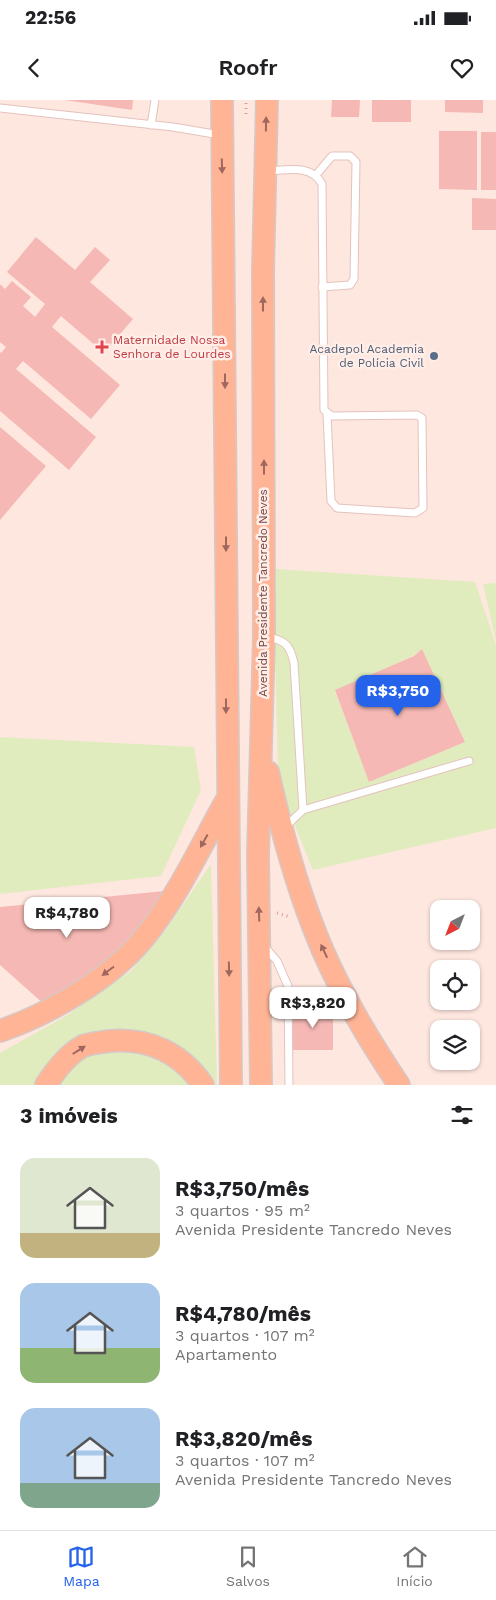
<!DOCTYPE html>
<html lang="pt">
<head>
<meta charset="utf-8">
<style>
	:root { --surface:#fff; --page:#f6f6f6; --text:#202124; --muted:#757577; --line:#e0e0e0; --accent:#2563eb }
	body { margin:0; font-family:"Work Sans",sans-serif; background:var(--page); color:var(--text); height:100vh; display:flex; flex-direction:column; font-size:19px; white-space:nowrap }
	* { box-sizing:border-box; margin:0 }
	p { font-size:16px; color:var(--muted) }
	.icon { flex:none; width:28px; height:28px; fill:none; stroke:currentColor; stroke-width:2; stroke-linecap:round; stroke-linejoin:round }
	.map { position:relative; height:985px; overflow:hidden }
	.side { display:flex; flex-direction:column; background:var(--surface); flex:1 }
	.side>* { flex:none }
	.needle { width:32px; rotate:222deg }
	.fabs { position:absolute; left:430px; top:800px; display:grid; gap:10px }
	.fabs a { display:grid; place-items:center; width:50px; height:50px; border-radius:10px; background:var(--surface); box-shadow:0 1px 4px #0004; font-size:25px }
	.price { position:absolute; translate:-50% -42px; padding:0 11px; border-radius:10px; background:#fff; color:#222; font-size:16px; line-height:32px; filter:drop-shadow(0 1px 2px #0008) }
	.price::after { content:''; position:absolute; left:50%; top:30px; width:15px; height:11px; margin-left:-8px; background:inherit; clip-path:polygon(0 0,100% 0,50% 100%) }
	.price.on { background:var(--accent); color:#fff }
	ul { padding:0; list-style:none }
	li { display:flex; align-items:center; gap:15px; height:125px; padding:0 20px }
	li span { display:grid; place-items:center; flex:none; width:140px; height:100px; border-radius:15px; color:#555 }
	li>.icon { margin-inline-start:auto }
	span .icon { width:60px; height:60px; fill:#fffc; stroke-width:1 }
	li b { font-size:21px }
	h2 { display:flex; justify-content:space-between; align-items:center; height:60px; padding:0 20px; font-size:21px }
	.status { display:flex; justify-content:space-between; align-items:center; height:35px; padding:0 25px; background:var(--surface); direction:ltr }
	.status svg { height:14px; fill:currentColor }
	header { display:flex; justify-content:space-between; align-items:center; height:65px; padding:0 20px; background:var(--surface); font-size:22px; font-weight:600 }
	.menu { display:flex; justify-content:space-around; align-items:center; height:70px; border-top:1px solid var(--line); background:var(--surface); font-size:14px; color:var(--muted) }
	.menu a { display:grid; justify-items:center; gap:2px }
	.menu .on { color:var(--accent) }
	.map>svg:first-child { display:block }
	.green { fill:#e0ecbd; fill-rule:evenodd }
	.building { fill:#f5b8b4 }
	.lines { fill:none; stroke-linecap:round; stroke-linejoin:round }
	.service-casing { stroke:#e4c2bd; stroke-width:9 }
	.primary-casing { stroke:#d6c8c7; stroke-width:24 }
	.path { stroke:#da9b98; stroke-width:3; stroke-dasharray:1 4; stroke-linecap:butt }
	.service { stroke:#fff; stroke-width:7 }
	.primary { stroke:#ffb495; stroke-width:21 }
	.oneway { fill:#9f675d }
	.health-dot { fill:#e0444e; stroke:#ffede7; stroke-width:2 }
	.service-dot { fill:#5c6f8a; stroke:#ffede7; stroke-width:2 }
	.labels { text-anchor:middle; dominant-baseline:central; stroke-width:5; stroke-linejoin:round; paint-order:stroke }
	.health-label { font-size:12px; fill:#be3a42; stroke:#ffede7; text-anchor:start }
	.service-label { font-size:12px; fill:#4e5e75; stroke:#ffede7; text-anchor:end }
	.street-label { font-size:12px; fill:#764645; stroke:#ffede7 }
</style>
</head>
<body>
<div class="status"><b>22:56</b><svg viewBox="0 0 49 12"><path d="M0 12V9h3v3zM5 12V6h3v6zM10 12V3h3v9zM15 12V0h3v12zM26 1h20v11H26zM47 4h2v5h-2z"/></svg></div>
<header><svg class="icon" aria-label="back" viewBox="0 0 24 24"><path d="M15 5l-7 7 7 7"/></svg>Roofr<svg class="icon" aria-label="heart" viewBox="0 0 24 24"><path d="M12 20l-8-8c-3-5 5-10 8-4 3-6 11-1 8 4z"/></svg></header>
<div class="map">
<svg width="496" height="985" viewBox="0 0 496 985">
	<rect width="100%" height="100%" fill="#fee7df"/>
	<path class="green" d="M276,469L475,482L496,545V728L313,770L280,689L278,668L275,552ZM422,549L465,642L369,682L335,591L413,556Z
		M496,483V541L483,484Z
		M0,637L194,647L201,690L161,776L0,794Z
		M211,764L217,985H210L114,934L38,985H0V953L66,916L131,871L165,831Z
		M110,947L145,951L175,968L193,985H52L78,957Z"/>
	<path class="building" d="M65,0H133L132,10Z
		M332,0H360L359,17H331Z
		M372,0H411V22H372Z
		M445,0H483V13L445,12Z
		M439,31H477V90L439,89Z
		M481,32H496V90H481Z
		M472,98L496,99V130H472Z
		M36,137L75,170L95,147L110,160L90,182L133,219L104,253L61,216L52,227L120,285L91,319L23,261L16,269L96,337L69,370L0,311V252L1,253L6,247L0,242V184L5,189L12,181L31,197L23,206L35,217L45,204L7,172Z
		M0,327L46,366L0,420Z
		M422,549L465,642L369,682L335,590L414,556Z
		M165,791L119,852L46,906L0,865V807Z
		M293,908L333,909V950H292Z"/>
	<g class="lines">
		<defs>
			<path id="service" d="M0,8L173,27L220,35
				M151,25L155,0
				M268,71C288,70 311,64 322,84L324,310L332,316L417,315L422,318L423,408L415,413L337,408L331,401L327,314
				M316,75L332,56H350L356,62L354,179L350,185L322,187
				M267,537C285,540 290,545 294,563L303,710L285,727
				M303,710L469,661
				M265,847L277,861L288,886L289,985"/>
			<path id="primary" d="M222,0L231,985
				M268,672C280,725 294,778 314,829C335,884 366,936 399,985
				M0,931C49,914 110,879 143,839C177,798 200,747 226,701
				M46,985C55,971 68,954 83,946C92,943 101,942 110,941C149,938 181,953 203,985
				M261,985L258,754L264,536L263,170L267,0"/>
		</defs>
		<use href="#service" class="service-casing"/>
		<use href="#primary" class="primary-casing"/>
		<path class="path" d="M246,14V0
			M277,813L290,817"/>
		<use href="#service" class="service"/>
		<use href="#primary" class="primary"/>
	</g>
	<defs><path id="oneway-solid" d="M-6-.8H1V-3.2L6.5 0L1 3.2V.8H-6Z" transform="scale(1.25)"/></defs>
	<g class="oneway">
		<use href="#oneway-solid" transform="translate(266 24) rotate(-89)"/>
		<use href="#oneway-solid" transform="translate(222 66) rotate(88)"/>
		<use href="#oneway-solid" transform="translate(263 204) rotate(-90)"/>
		<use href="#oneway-solid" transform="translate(225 281) rotate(90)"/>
		<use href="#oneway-solid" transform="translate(264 367) rotate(-90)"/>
		<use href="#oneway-solid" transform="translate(226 444) rotate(90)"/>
		<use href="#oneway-solid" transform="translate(226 606) rotate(90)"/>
		<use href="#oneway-solid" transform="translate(204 741) rotate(119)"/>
		<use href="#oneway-solid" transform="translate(259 814) rotate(-92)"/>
		<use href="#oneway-solid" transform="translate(324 851) rotate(-115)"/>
		<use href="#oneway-solid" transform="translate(229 869) rotate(89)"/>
		<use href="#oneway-solid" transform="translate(108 871) rotate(143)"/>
		<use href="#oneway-solid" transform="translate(79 950) rotate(-32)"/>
	</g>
	<path class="health-dot" d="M99.5 239.5h5v5h5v5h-5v5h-5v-5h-5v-5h5z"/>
	<circle class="service-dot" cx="434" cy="256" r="5"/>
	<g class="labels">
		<g class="health-label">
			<text x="113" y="240">Maternidade Nossa<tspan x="113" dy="14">Senhora de Lourdes</tspan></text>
		</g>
		<g class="service-label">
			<text x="424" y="249">Acadepol Academia<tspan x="424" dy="14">de Polícia Civil</tspan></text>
		</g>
		<g class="street-label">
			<text transform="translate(263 493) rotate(-90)">Avenida Presidente Tancredo Neves</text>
		</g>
	</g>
</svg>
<div class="fabs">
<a><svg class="needle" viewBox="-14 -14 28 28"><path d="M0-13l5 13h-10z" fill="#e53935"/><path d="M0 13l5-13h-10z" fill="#757577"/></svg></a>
<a><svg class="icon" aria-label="locate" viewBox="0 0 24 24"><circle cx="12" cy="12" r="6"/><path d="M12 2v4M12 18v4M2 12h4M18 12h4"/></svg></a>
<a><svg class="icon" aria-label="layers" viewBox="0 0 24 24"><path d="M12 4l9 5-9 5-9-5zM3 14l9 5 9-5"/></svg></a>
</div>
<b class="price on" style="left:398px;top:617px">R$3,750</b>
<b class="price" style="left:67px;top:839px">R$4,780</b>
<b class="price" style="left:313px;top:929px">R$3,820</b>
</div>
<section class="side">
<h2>3 imóveis<svg class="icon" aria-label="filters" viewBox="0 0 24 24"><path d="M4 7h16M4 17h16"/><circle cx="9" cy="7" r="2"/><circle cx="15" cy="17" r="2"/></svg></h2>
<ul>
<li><span style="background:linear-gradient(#dfe7d0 75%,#c2b280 0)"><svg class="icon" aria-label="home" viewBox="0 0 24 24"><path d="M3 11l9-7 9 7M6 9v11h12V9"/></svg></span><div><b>R$3,750/mês</b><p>3 quartos · 95 m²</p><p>Avenida Presidente Tancredo Neves</p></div></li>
<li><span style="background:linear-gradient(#a9c7e8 65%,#8fb573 0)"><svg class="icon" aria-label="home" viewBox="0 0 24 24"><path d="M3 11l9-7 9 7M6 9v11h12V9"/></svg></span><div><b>R$4,780/mês</b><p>3 quartos · 107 m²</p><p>Apartamento</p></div></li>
<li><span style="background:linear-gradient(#a9c7e8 75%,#7fa58c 0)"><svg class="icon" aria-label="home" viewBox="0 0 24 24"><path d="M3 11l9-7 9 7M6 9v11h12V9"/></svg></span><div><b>R$3,820/mês</b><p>3 quartos · 107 m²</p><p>Avenida Presidente Tancredo Neves</p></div></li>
</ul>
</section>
<nav class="menu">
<a class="on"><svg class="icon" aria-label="map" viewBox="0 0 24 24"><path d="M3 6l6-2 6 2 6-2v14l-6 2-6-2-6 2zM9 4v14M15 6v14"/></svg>Mapa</a>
<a><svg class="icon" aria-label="saved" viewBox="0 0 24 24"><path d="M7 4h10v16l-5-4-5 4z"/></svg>Salvos</a>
<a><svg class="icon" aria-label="home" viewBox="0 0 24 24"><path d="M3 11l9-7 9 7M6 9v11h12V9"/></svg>Início</a>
</nav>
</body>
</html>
